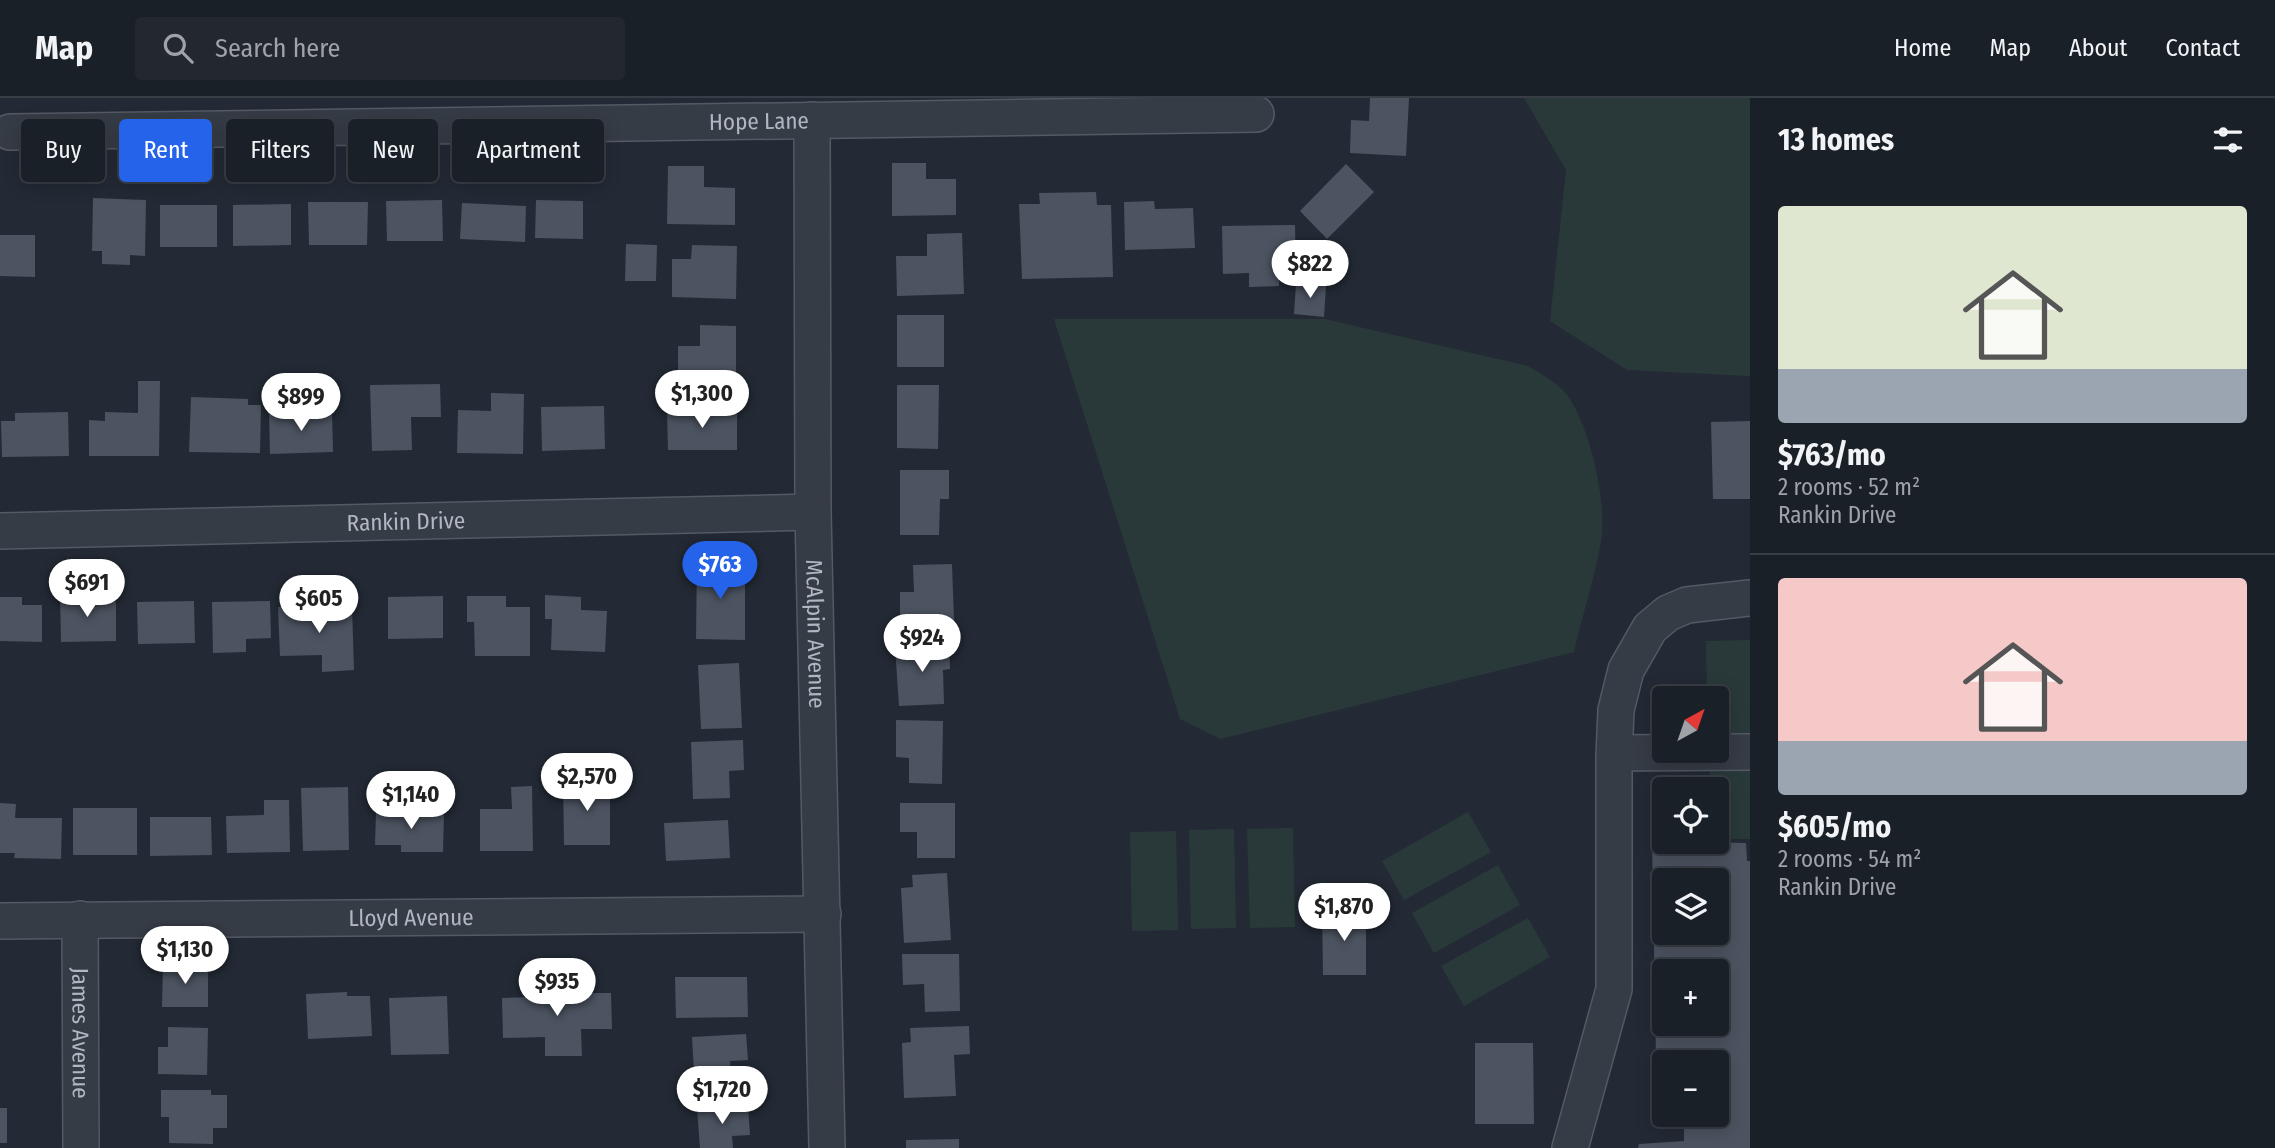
<!DOCTYPE html>
<html lang="en">
<head>
<meta charset="utf-8">
<style>
	:root { --surface:#1a2028; --page:#232830; --text:#f1f3f6; --muted:#9fa3a8; --line:#383e45; --accent:#2563eb }
	body { margin:0; font-family:"Fira Sans Condensed",sans-serif; background:var(--page); color:var(--text); height:100vh; display:flex; flex-direction:column; font-size:26px; white-space:nowrap }
	* { box-sizing:border-box; margin:0 }
	p { font-size:23px; color:var(--muted) }
	.icon { flex:none; width:38px; height:38px; fill:none; stroke:currentColor; stroke-width:2; stroke-linecap:round; stroke-linejoin:round }
	.map { position:relative; flex:1; overflow:hidden }
	.panel { display:flex; flex-direction:column; background:var(--surface); width:525px }
	.panel>* { flex:none }
	.top-card { position:absolute; left:21px; top:21px; width:665px; height:63px; display:flex; gap:14px }
	.needle { width:46px; rotate:40deg }
	.controls { position:absolute; left:1652px; top:588px; display:grid; gap:14px }
	.controls a { display:grid; place-items:center; width:77px; height:77px; border-radius:7px; background:var(--surface); box-shadow:0 4px 18px #0003,0 0 0 2px var(--line); font-size:35px }
	.price { position:absolute; translate:-50% -60px; padding:0 16px; border-radius:24px; background:#fff; color:#222; font-size:23px; line-height:46px; filter:drop-shadow(0 2px 4px #0008) }
	.price::after { content:''; position:absolute; left:50%; top:42px; width:21px; height:16px; margin-left:-10px; background:inherit; clip-path:polygon(0 0,100% 0,50% 100%) }
	.price.on { background:var(--accent); color:#fff }
	ul { padding:0; list-style:none }
	li { display:grid; align-content:center; gap:14px; height:371px; padding:0 28px }
	li+li { border-top:2px solid var(--line) }
	li span { display:grid; place-items:center; height:217px; border-radius:7px; color:#555 }
	li>.icon { margin-inline-start:auto }
	span .icon { width:126px; height:126px; fill:#fffc; stroke-width:1 }
	li b { font-size:30px }
	h2 { display:flex; justify-content:space-between; align-items:center; height:84px; padding:0 28px; font-size:30px }
	.chip { padding:0 24px; border-radius:7px; background:var(--surface); box-shadow:0 4px 18px #0003,0 0 0 2px var(--line); font-size:24px; line-height:63px }
	.chip.on { background:var(--accent); color:#fff }
	header { display:flex; align-items:center; gap:42px; box-sizing:border-box; height:98px; padding:0 35px; background:var(--surface); border-bottom:2px solid var(--line) }
	header strong { font-size:33px }
	nav { display:flex; gap:38px; margin-inline-start:auto; font-size:24px }
	.search { width:490px; height:63px; background:var(--page); display:flex; align-items:center; gap:18px; box-sizing:border-box; padding:0 24px; border-radius:7px; color:var(--muted); font-size:26px }
	main { display:flex; flex:1; min-height:0 }
	.map>svg:first-child { display:block }
	.green { fill:#29393a }
	.building { fill:#4c5461; fill-rule:evenodd }
	.lines { fill:none; stroke-linecap:round; stroke-linejoin:round }
	.minor-casing { stroke:#545a64; stroke-width:38 }
	.minor { stroke:#363c46; stroke-width:35 }
	.labels { text-anchor:middle; dominant-baseline:central; stroke-width:6; stroke-linejoin:round; paint-order:stroke }
	.street-label { font-size:23px; fill:#b1b7c2; stroke:#1c212b }
</style>
</head>
<body>
<header>
<strong>Map</strong>
<div class="search"><svg class="icon" aria-label="search" viewBox="0 0 24 24"><circle cx="10" cy="10" r="6"/><path d="M15 15l6 6"/></svg>Search here</div>
<nav><a>Home</a><a>Map</a><a>About</a><a>Contact</a></nav>
</header>
<main>
<div class="map">
<svg width="1750" height="1050" viewBox="0 0 1750 1050">
	<rect width="100%" height="100%" fill="#232a35"/>
	<path class="green" d="M1524,0H1750V278L1627,272L1550,223L1566,72Z
		M1054,221H1325L1528,268C1542,277 1561,286 1570,301C1591,335 1607,404 1601,443C1595,480 1582,517 1574,554L1220,641L1180,621Z
		M1750,542V741H1717V691H1710L1709,653H1717V600H1707L1706,543Z
		M1468,714L1491,754L1404,802L1382,763Z
		M1293,730L1295,829L1250,830L1247,731Z
		M1234,731L1236,830L1191,831L1189,732Z
		M1176,733L1178,832L1132,833L1130,734Z
		M1498,767L1520,807L1434,855L1412,815Z
		M1528,820L1550,859L1464,908L1441,868Z"/>
	<path class="building" d="M1370,0H1409L1406,58L1350,55L1351,22L1369,23Z
		M892,65H926V81H956V117L892,118Z
		M1346,66L1374,94L1327,141L1300,113Z
		M668,68H704V89L735,90V127L667,126Z
		M1096,94L1097,107H1111L1113,179L1022,181L1019,106H1040L1039,95Z
		M93,100L146,102L145,158L130,157V167L102,166V153H92Z
		M442,102L443,143H387L386,103Z
		M536,102L583,103V141L535,140Z
		M1154,103L1155,111L1193,110L1195,150L1125,152L1124,104Z
		M308,104H368L367,147H309Z
		M462,105L526,108L525,144L460,141Z
		M291,106V147L233,148V107Z
		M160,107H217V149H160Z
		M1295,127L1296,171H1279V188L1249,189V175L1223,176L1222,128Z
		M962,135L964,196L897,198L896,158H927V136Z
		M0,137H35V179L0,178Z
		M626,146L657,147L656,183H625Z
		M692,147L737,148L736,201L672,199V161H691Z
		M1296,186L1326,188L1324,219L1294,216Z
		M897,217H944V269H897Z
		M700,227L736,228V282H678V248H700Z
		M138,283H160L159,358H89V322L105,323V314L138,315Z
		M440,286L441,319H411L412,352L372,353L370,287Z
		M897,287H939L938,351L897,350Z
		M491,295L524,296L523,356L457,355L458,312L491,313Z
		M191,299L248,301V307H261L260,355L189,354Z
		M604,308L605,351L542,353L541,309Z
		M737,312V352H668L667,313Z
		M68,314L69,358L2,359L1,323H15V315Z
		M332,314L333,354L270,356L269,315Z
		M1750,323V401H1713L1711,324Z
		M900,372H949V401H940L939,437H900Z
		M697,462H736V479H745V542L696,541Z
		M952,466L954,522L900,524V494H914L913,467Z
		M60,497L97,498V504H116V543L61,544Z
		M545,497L581,499V512L607,513L605,554L551,552L552,521H545Z
		M443,498V540L388,541V499Z
		M467,498H506V509H530V558H475L474,524H467Z
		M0,499H22V507H42V544L0,543Z
		M194,503L195,545L138,546L137,504Z
		M270,503L271,540L246,541V554L213,555L212,504Z
		M352,507L354,572L322,574V557L280,558L278,509Z
		M949,546L950,571L943,572L944,606L899,608L895,549Z
		M739,565L742,630L701,631L698,567Z
		M896,622L943,623L942,686L909,685V660L896,659Z
		M743,642L744,672L729,673L730,700L693,701L691,644Z
		M563,683H610V747H564Z
		M532,688L533,753H480V711H512L511,689Z
		M348,689L349,752L303,753L301,690Z
		M264,702H289L290,754L227,755L226,718L264,717Z
		M0,705L16,706L15,720H62L61,761L14,760L15,755H0Z
		M900,705H955V760H917V734H900Z
		M73,710H137V757H73Z
		M376,714L444,716L443,754H401V747H375Z
		M150,719H211L212,757L150,758Z
		M728,722L730,760L666,763L664,725Z
		M1652,743L1746,745L1747,763H1750V1050H1638L1639,1046L1684,1043V1017H1717V964H1664V1015H1657ZM1664,782H1717V835H1664ZM1664,873H1717V926H1664Z
		M947,775L951,842L904,845L901,790L913,789L912,777Z
		M1322,813H1366V877H1323Z
		M902,856H959L960,913L925,914L924,886L903,887Z
		M163,866L208,867V909H162Z
		M675,879H747L748,919L676,920Z
		M533,889H555V895H611L612,931H581L582,958H545V939L503,940L502,900L533,899Z
		M347,894V898H370L372,938L308,941L306,896Z
		M447,898L449,956L391,957L389,900Z
		M969,928L970,956L954,957L956,998L904,1000L902,945L911,944L910,930Z
		M168,929L208,930L207,977L158,976V949H168Z
		M746,936L748,962L730,963L732,990L695,992L692,939Z
		M1475,945H1533L1534,1026H1475Z
		M161,992H211V997H227V1030H213V1046L169,1045V1019H161Z
		M748,1008L750,1037L732,1038L733,1050H700L697,1011Z
		M0,1010H7V1045H0Z
		M959,1041V1050H906V1042Z"/>
	<g class="lines">
		<defs>
			<g id="minor">
				<path id="s1" d="M812,22L813,414L827,1050"/>
				<path id="s2" d="M10,34L1256,16"/>
				<path id="s3" d="M0,433L813,414"/>
				<path d="M1615,655L1750,654"/>
				<path id="s4" d="M80,821L81,1050"/>
				<path id="s5" d="M0,823L823,816"/>
				<path d="M1570,1050L1614,891V659L1616,612L1626,572L1650,530L1668,515L1687,507L1750,500"/>
			</g>
		</defs>
		<use href="#minor" class="minor-casing"/>
		<use href="#minor" class="minor"/>
	</g>
	<g class="labels">
		<g class="street-label">
			<text stroke="none"><textPath href="#s2" startOffset="749">Hope Lane</textPath></text>
			<text stroke="none"><textPath href="#s3" startOffset="406">Rankin Drive</textPath></text>
			<text stroke="none"><textPath href="#s1" startOffset="514">McAlpin Avenue</textPath></text>
			<text stroke="none"><textPath href="#s5" startOffset="411">Lloyd Avenue</textPath></text>
			<text stroke="none"><textPath href="#s4" startOffset="114">James Avenue</textPath></text>
		</g>
	</g>
</svg>
<div class="controls">
<a><svg class="needle" viewBox="-14 -14 28 28"><path d="M0-13l5 13h-10z" fill="#e53935"/><path d="M0 13l5-13h-10z" fill="#9fa3a8"/></svg></a>
<a><svg class="icon" aria-label="locate" viewBox="0 0 24 24"><circle cx="12" cy="12" r="6"/><path d="M12 2v4M12 18v4M2 12h4M18 12h4"/></svg></a>
<a><svg class="icon" aria-label="layers" viewBox="0 0 24 24"><path d="M12 4l9 5-9 5-9-5zM3 14l9 5 9-5"/></svg></a>
<a>+</a>
<a>−</a>
</div>
<b class="price" style="left:1310px;top:202px">$822</b>
<b class="price" style="left:702px;top:332px">$1,300</b>
<b class="price" style="left:301px;top:335px">$899</b>
<b class="price on" style="left:720px;top:503px">$763</b>
<b class="price" style="left:87px;top:521px">$691</b>
<b class="price" style="left:319px;top:537px">$605</b>
<b class="price" style="left:922px;top:576px">$924</b>
<b class="price" style="left:587px;top:715px">$2,570</b>
<b class="price" style="left:411px;top:733px">$1,140</b>
<b class="price" style="left:1344px;top:845px">$1,870</b>
<b class="price" style="left:185px;top:888px">$1,130</b>
<b class="price" style="left:557px;top:920px">$935</b>
<b class="price" style="left:722px;top:1028px">$1,720</b>
<div class="top-card">
<a class="chip">Buy</a>
<a class="chip on">Rent</a>
<a class="chip">Filters</a>
<a class="chip">New</a>
<a class="chip">Apartment</a>
</div>
</div>
<section class="panel">
<h2>13 homes<svg class="icon" aria-label="filters" viewBox="0 0 24 24"><path d="M4 7h16M4 17h16"/><circle cx="9" cy="7" r="2"/><circle cx="15" cy="17" r="2"/></svg></h2>
<ul>
<li><span style="background:linear-gradient(#dfe7d0 75%,#9aa5b1 0)"><svg class="icon" aria-label="home" viewBox="0 0 24 24"><path d="M3 11l9-7 9 7M6 9v11h12V9"/></svg></span><div><b>$763/mo</b><p>2 rooms · 52 m²</p><p>Rankin Drive</p></div></li>
<li><span style="background:linear-gradient(#f6c9c9 75%,#9aa5b1 0)"><svg class="icon" aria-label="home" viewBox="0 0 24 24"><path d="M3 11l9-7 9 7M6 9v11h12V9"/></svg></span><div><b>$605/mo</b><p>2 rooms · 54 m²</p><p>Rankin Drive</p></div></li>
</ul>
</section>
</main>
</body>
</html>
